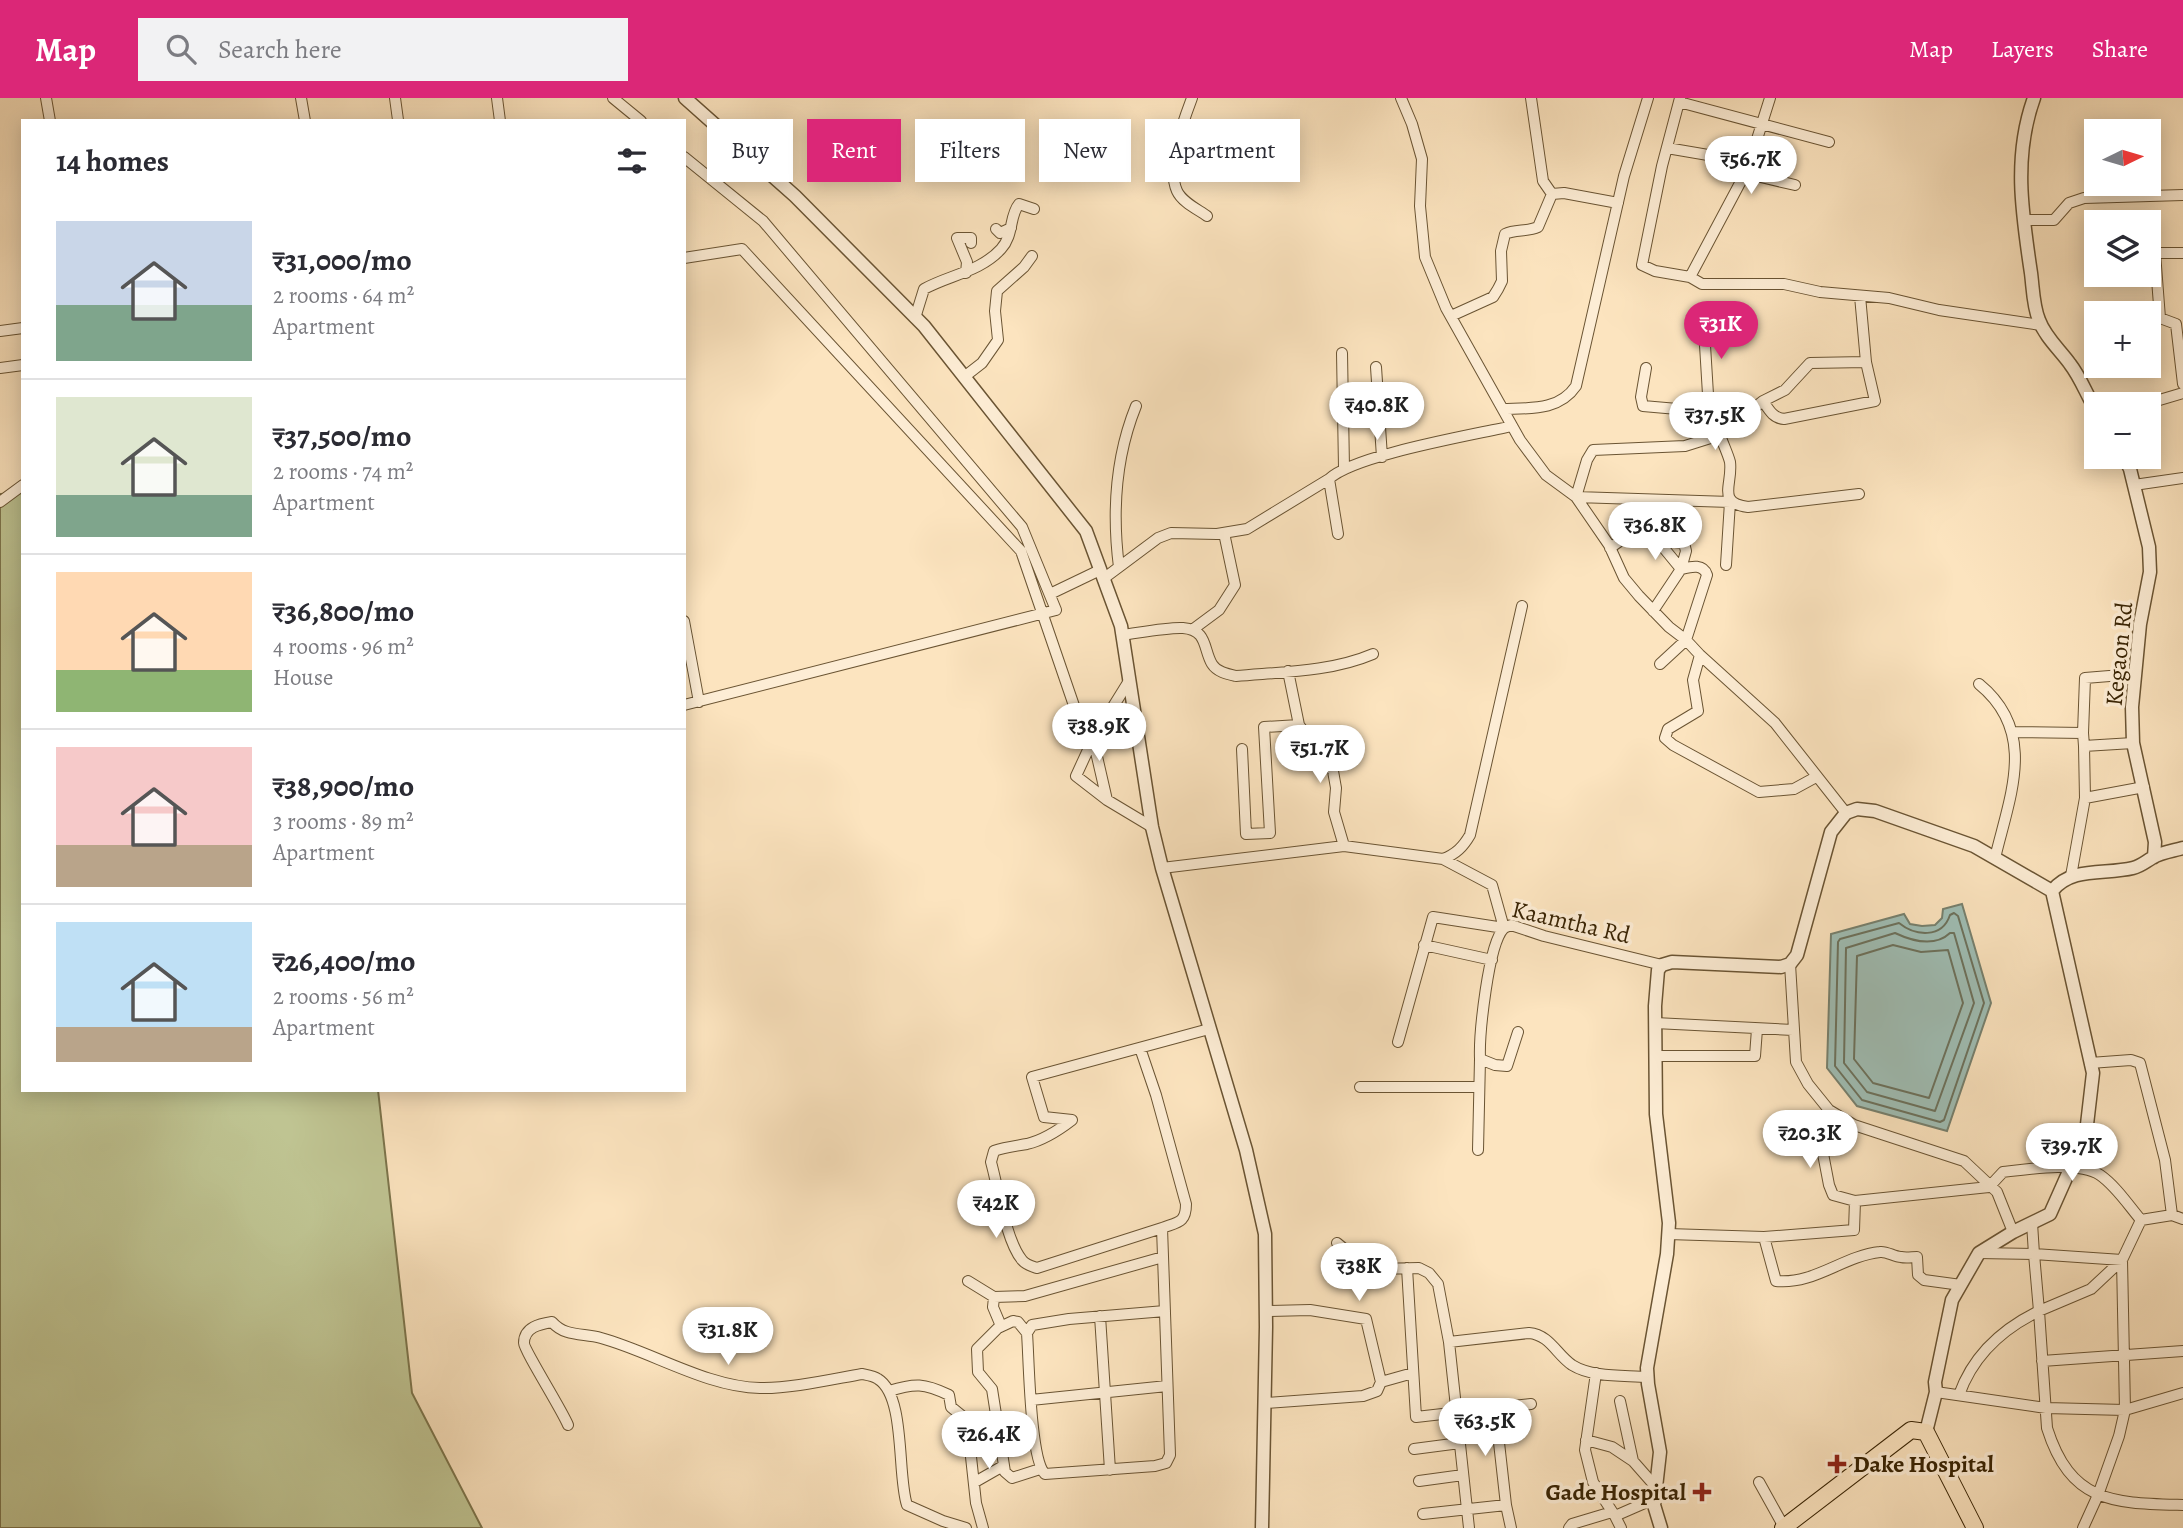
<!DOCTYPE html>
<html lang="en">
<head>
<meta charset="utf-8">
<style>
	:root { --surface:#fff; --page:#f2f2f3; --text:#2b2b33; --muted:#7c7c81; --line:#e1e1e2; --accent:#db2777 }
	body { margin:0; font-family:Alegreya,serif; background:var(--page); color:var(--text); height:100vh; display:flex; flex-direction:column; font-size:26px; white-space:nowrap }
	* { box-sizing:border-box; margin:0 }
	p { font-size:23px; color:var(--muted) }
	.icon { flex:none; width:38px; height:38px; fill:none; stroke:currentColor; stroke-width:2; stroke-linecap:round; stroke-linejoin:round }
	.map { position:relative; flex:1; overflow:hidden }
	.side { position:absolute; left:21px; top:21px; width:665px; height:973px; display:flex; flex-direction:column; background:var(--surface); border-radius:0px; box-shadow:0 4px 18px #0003 }
	.side>* { flex:none }
	.guide { position:absolute; left:707px; top:21px; width:665px; height:63px; display:flex; gap:14px }
	.needle { width:46px; rotate:85deg }
	.fabs { position:absolute; left:2084px; top:21px; display:grid; gap:14px }
	.fabs a { display:grid; place-items:center; width:77px; height:77px; border-radius:0px; background:var(--surface); box-shadow:0 4px 18px #0003; font-size:35px }
	.price { position:absolute; translate:-50% -60px; padding:0 16px; border-radius:24px; background:#fff; color:#222; font-size:23px; line-height:46px; filter:drop-shadow(0 2px 4px #0008) }
	.price::after { content:''; position:absolute; left:50%; top:42px; width:21px; height:16px; margin-left:-10px; background:inherit; clip-path:polygon(0 0,100% 0,50% 100%) }
	.price.on { background:var(--accent); color:#fff }
	ul { padding:0; list-style:none }
	li { display:flex; align-items:center; gap:21px; height:175px; padding:0 35px }
	li+li { border-top:2px solid var(--line) }
	li span { display:grid; place-items:center; flex:none; width:196px; height:140px; border-radius:0px; color:#555 }
	li>.icon { margin-inline-start:auto }
	span .icon { width:84px; height:84px; fill:#fffc; stroke-width:1 }
	li b { font-size:30px }
	h2 { display:flex; justify-content:space-between; align-items:center; height:84px; padding:0 35px; font-size:30px }
	.chip { padding:0 24px; border-radius:0px; background:var(--surface); box-shadow:0 4px 18px #0003; font-size:24px; line-height:63px }
	.chip.on { background:var(--accent); color:#fff }
	header { display:flex; align-items:center; gap:42px; box-sizing:border-box; height:98px; padding:0 35px; background:var(--accent); color:#fff }
	header strong { font-size:33px }
	nav { display:flex; gap:38px; margin-inline-start:auto; font-size:24px }
	.search { width:490px; height:63px; background:var(--page); display:flex; align-items:center; gap:18px; box-sizing:border-box; padding:0 24px; border-radius:0px; color:var(--muted); font-size:26px }
	.map>svg:first-child { display:block }
	.green { fill:#bfc492; stroke:#7c744b; stroke-width:2 }
	.water { fill:#9fbeb5; stroke:#76806e; stroke-width:2 }
	.lines { fill:none; stroke-linecap:round; stroke-linejoin:round }
	.shore { stroke:#6c715c; stroke-width:2 }
	.minor-casing { stroke:#6a5433; stroke-width:12 }
	.tertiary-casing { stroke:#6a5433; stroke-width:15 }
	.primary-casing { stroke:#392404; stroke-width:18 }
	.minor { stroke:#fdedd5; stroke-width:10 }
	.tertiary { stroke:#fdedd5; stroke-width:12 }
	.primary { stroke:#fce4bf; stroke-width:16 }
	.poi-dot { fill:#8f2418; stroke:#fdedd5; stroke-width:2.5 }
	.labels { text-anchor:middle; dominant-baseline:central; stroke-width:7; stroke-linejoin:round; paint-order:stroke }
	.street-label { font-size:24px; fill:#392404; stroke:#fdedd5 }
	.poi-label { font-size:24px; font-weight:bold; fill:#392404; stroke:#fdedd5; text-anchor:start }
</style>
</head>
<body>
<header>
<strong>Map</strong>
<div class="search"><svg class="icon" aria-label="search" viewBox="0 0 24 24"><circle cx="10" cy="10" r="6"/><path d="M15 15l6 6"/></svg>Search here</div>
<nav><a>Map</a><a>Layers</a><a>Share</a></nav>
</header>
<div class="map">
<svg width="2183" height="1430" viewBox="0 0 2183 1430">
	<rect width="100%" height="100%" fill="#fce4bf"/>
	<filter id="stains"><feTurbulence type="fractalNoise" baseFrequency=".00286" numOctaves="4"/><feColorMatrix values="0 0 0 0 .2 0 0 0 0 .09 0 0 0 0 .02 0 0 0 .5 -.17"/></filter>
	<radialGradient id="worn" r=".72"><stop offset=".6" stop-color="#630" stop-opacity="0"/><stop offset="1" stop-color="#630" stop-opacity=".3"/></radialGradient>
	<path class="green" d="M23,395V992H378L412,1295L482,1430H0V396Z"/>
	<path class="water" d="M1962,806L1991,905L1947,1033L1857,1008L1827,970L1831,836L1904,816L1910,826L1922,828L1935,827L1942,820L1943,811Z"/>
	<g class="lines">
		<path class="shore" d="M1954,815L1958,818L1984,905L1944,1022L1940,1024L1862,1002L1835,968L1838,844L1840,841L1899,825C1915,838 1942,841 1950,817Z
			M1895,835C1912,843 1934,850 1950,835H1954L1974,905L1935,1013L1867,994L1844,965L1846,850Z
			M1893,847L1921,854L1948,852L1963,905L1929,1000L1873,985L1854,961L1857,858Z"/>
		<defs>
			<path id="minor" d="M46,0L50,23
				M301,0L305,23
				M395,0L398,22
				M497,0L500,23
				M613,0L641,23
				M1192,0C1183,24 1166,68 1177,93C1182,104 1197,111 1207,118
				M1401,0L1412,26L1422,61L1420,108L1425,159L1446,210L1520,342L1546,377L1576,399L1609,447L1624,480L1639,498L1669,529L1686,542L1700,557L1775,625L1846,715
				M1531,0L1543,83L1552,96
				M1680,0L1662,68L1642,167L1655,173L1690,179L1702,186H1784L1820,194L1889,200L1939,212L2041,227
				M1679,4L1829,44
				M1667,50L1749,64
				M684,59L763,123L1022,429L1056,512L684,607
				M1744,75L1795,87
				M2024,122H2054L2069,105L2084,100L2183,97
				M996,131L1000,135L1011,130
				M2183,155H2155L2160,220L2176,226L2183,286
				M684,160L742,151L1021,453L1082,631L1093,641L1107,702
				M966,175L967,164L957,140H971V145
				M1690,179L1740,85L1752,57L1770,0
				M1703,214L1709,313
				M1451,218L1493,199L1498,191L1502,183L1501,153L1505,136C1515,131 1527,134 1538,129L1552,96L1564,95L1618,105
				M915,220L924,191C949,177 980,174 1001,151C1014,137 1009,118 1019,106L1034,111
				M0,233L23,230
				M1342,255L1344,370
				M1376,269L1382,359
				M0,270L23,267
				M1646,270L1641,299L1643,308L1723,315L1739,322
				M964,279L982,265L998,242L995,213L997,193L1024,169L1032,158
				M1763,303C1769,312 1773,320 1784,321L1875,303L1866,264
				M2146,306L2183,295
				M1503,311C1530,310 1559,313 1576,288L1624,78L1648,0
				M1720,337C1723,346 1728,356 1730,364C1733,386 1716,405 1748,409L1859,396
				M2134,387L2183,380
				M0,404L23,387
				M1338,436L1329,381C1354,357 1473,337 1512,328
				M1657,442L1684,445L1686,453L1681,471C1690,469 1703,465 1707,477L1686,542L1660,566
				M1610,450L1644,426L1681,471L1653,513
				M1726,467L1730,404L1576,399L1587,362L1593,352L1685,348L1720,337L1763,303L1785,292L1810,265L1866,264L1860,198
				M1119,469C1112,414 1115,360 1136,308
				M1103,481L1158,440L1171,435L1217,436L1247,431L1329,381
				M1050,496L1100,472
				M684,523L699,604
				M1192,532L1219,512L1235,487L1224,435
				M1122,537C1138,535 1168,529 1183,530C1208,532 1203,551 1212,566C1217,574 1227,576 1236,578C1280,574 1331,574 1373,556
				M1700,557L1693,582L1698,613L1668,631L1665,640L1673,647L1759,694L1794,691L1816,679
				M1288,573L1299,627L1333,673L1336,690L1334,714L1344,748L1443,761L1492,787L1504,830C1488,846 1479,937 1480,961L1495,967L1507,968L1518,934
				M1129,583L1093,641L1076,678L1107,702L1152,729
				M1979,586C2038,634 2010,697 1995,760
				M2014,634L2083,635L2084,648L2133,645
				M2083,635L2085,580L2134,576
				M1242,651L1246,736L1270,735L1264,629L1299,627
				M2085,700L2144,689
				M1443,761C1456,756 1463,749 1470,737L1522,508
				M1162,770L1344,748
				M2071,778L2085,700L2084,648
				M1424,847L1492,862
				M1790,866L1796,964L1808,986L1829,1012L1854,1027L1964,1063L1997,1094L2013,1134
				M1655,925L1793,932
				M1398,944L1433,819L1504,830L1511,827L1544,838L1662,867
				M1140,950L1156,997L1186,1106C1186,1125 1178,1124 1162,1130L1037,1170C1031,1168 1026,1167 1022,1162C1006,1143 998,1089 991,1064L994,1053C1005,1049 1016,1048 1027,1046C1044,1042 1059,1032 1072,1022L1044,1019L1032,979L1209,931
				M1655,958H1755L1757,931
				M2090,965L2131,962L2140,965L2165,1062L2172,1117L2183,1121
				M1360,989H1479
				M1829,1012L1820,1040L1829,1087L1833,1097L1855,1103
				M1478,1052L1480,961
				M2172,1117L2141,1122L2122,1162L2091,1191L2039,1213L2047,1330C2071,1406 2114,1405 2183,1407
				M2032,1125L2034,1156L2122,1162L2125,1312L2119,1338L2098,1397L2083,1430
				M1162,1130L1170,1357L1166,1365L1155,1368L1045,1376C1030,1361 1029,1261 1027,1235L1032,1227L1069,1221L1165,1213
				M1668,1136L1764,1139L1854,1132L1855,1103L1989,1089L2003,1074C2028,1071 2079,1063 2100,1077C2116,1088 2129,1108 2141,1122
				M1764,1139L1776,1183C1814,1187 1843,1158 1880,1154C1887,1153 1894,1159 1901,1159C1906,1160 1912,1159 1917,1159L1918,1177L1924,1182L1961,1187
				M1337,1145L1359,1163L1376,1171L1419,1170L1429,1175L1438,1186L1449,1244L1469,1430
				M1407,1170L1416,1319L1531,1306
				M968,1183L994,1199L1025,1198L1163,1159
				M994,1199L993,1209L1001,1228
				M1266,1213L1310,1212L1366,1221L1381,1284L1413,1275
				M1100,1218L1110,1372
				M1027,1235L1018,1224L1013,1223L998,1230L977,1251L978,1274L992,1291L1005,1374L1012,1380L1040,1371
				M1449,1244L1529,1235C1550,1237 1556,1256 1572,1267C1593,1280 1624,1277 1648,1279
				M2042,1263L2183,1253
				M1596,1275L1585,1352L1593,1384L1615,1418
				M889,1293C915,1285 924,1285 949,1297L951,1309L967,1322L976,1405L983,1430
				M1936,1294L2046,1310L2125,1312L2183,1295
				M1959,1297C1973,1257 2002,1231 2039,1213L2034,1156L1979,1155
				M1031,1302L1167,1288
				M1620,1303L1633,1363L1655,1388
				M1265,1305L1363,1298L1377,1293L1381,1284
				M1495,1309L1506,1407
				M568,1327C562,1312 524,1252 524,1245C524,1229 540,1226 552,1224C565,1239 583,1235 601,1240C652,1254 707,1289 760,1290C789,1291 833,1281 862,1276C867,1277 874,1278 878,1281C906,1298 897,1378 907,1407L943,1423L966,1430
				M1586,1342L1612,1349L1633,1363
				M1414,1351L1460,1345
				M1419,1383L1463,1377
				M975,1384L1003,1368
				M1759,1384L1784,1429
				M1423,1416L1506,1407L1511,1430
				M1569,1430L1572,1426L1612,1414
				M1621,1430L1615,1418L1654,1401"/>
			<path id="tertiary" d="M685,0L795,98L924,228L1086,433L1121,528L1152,729L1162,770L1246,1052L1265,1136L1266,1229L1262,1430
				M2034,0C2013,58 2022,115 2031,175C2033,190 2033,208 2039,222C2045,239 2060,252 2070,266C2081,280 2087,298 2096,312
				M2124,359L2130,371L2149,449L2150,474L2140,526L2132,609L2133,645L2155,744L2154,759
				M2052,793C2072,768 2105,777 2133,770C2141,768 2145,764 2152,760C2161,754 2173,753 2183,750
				M1661,1430L1654,1407L1660,1354L1648,1286L1647,1270L1667,1156L1669,1125L1656,1016L1655,908L1658,872L1662,867L1672,864L1781,869L1790,866L1797,857L1831,734L1846,715L1857,711L1875,713L1974,748L2052,793L2093,975L2086,1035L2050,1116L2013,1134L1979,1155L1952,1202L1935,1284L1936,1294L1926,1334"/>
			<path id="primary" d="M1783,1430L1911,1332L1926,1334L1975,1430"/>
		</defs>
		<use href="#minor" class="minor-casing"/>
		<use href="#tertiary" class="tertiary-casing"/>
		<use href="#primary" class="primary-casing"/>
		<use href="#minor" class="minor"/>
		<use href="#tertiary" class="tertiary"/>
		<use href="#primary" class="primary"/>
	</g>
	<g class="poi-dot">
		<path d="M1833.5 1355.5h7v7h7v7h-7v7h-7v-7h-7v-7h7z"/>
		<path d="M1698.5 1383.5h7v7h7v7h-7v7h-7v-7h-7v-7h7z"/>
	</g>
	<g class="labels">
		<g class="street-label">
			<text transform="translate(2119 556) rotate(-84)">Kegaon Rd</text>
			<text transform="translate(1571 824) rotate(13)">Kaamtha Rd</text>
		</g>
		<g class="poi-label">
			<text x="1853" y="1366">Dake Hospital</text>
			<text x="1686" y="1394" text-anchor="end">Gade Hospital</text>
		</g>
	</g>
	<rect width="100%" height="100%" filter="url(#stains)"/>
	<rect width="100%" height="100%" fill="url(#worn)"/>
</svg>
<div class="fabs">
<a><svg class="needle" viewBox="-14 -14 28 28"><path d="M0-13l5 13h-10z" fill="#e53935"/><path d="M0 13l5-13h-10z" fill="#7c7c81"/></svg></a>
<a><svg class="icon" aria-label="layers" viewBox="0 0 24 24"><path d="M12 4l9 5-9 5-9-5zM3 14l9 5 9-5"/></svg></a>
<a>+</a>
<a>−</a>
</div>
<b class="price" style="left:1751px;top:98px">₹56.7K</b>
<b class="price on" style="left:1721px;top:263px">₹31K</b>
<b class="price" style="left:1377px;top:344px">₹40.8K</b>
<b class="price" style="left:1715px;top:354px">₹37.5K</b>
<b class="price" style="left:1655px;top:464px">₹36.8K</b>
<b class="price" style="left:1099px;top:665px">₹38.9K</b>
<b class="price" style="left:1320px;top:687px">₹51.7K</b>
<b class="price" style="left:1810px;top:1072px">₹20.3K</b>
<b class="price" style="left:2072px;top:1085px">₹39.7K</b>
<b class="price" style="left:996px;top:1142px">₹42K</b>
<b class="price" style="left:1359px;top:1205px">₹38K</b>
<b class="price" style="left:728px;top:1269px">₹31.8K</b>
<b class="price" style="left:1485px;top:1360px">₹63.5K</b>
<b class="price" style="left:989px;top:1373px">₹26.4K</b>
<div class="guide">
<a class="chip">Buy</a>
<a class="chip on">Rent</a>
<a class="chip">Filters</a>
<a class="chip">New</a>
<a class="chip">Apartment</a>
</div>
<section class="side">
<h2>14 homes<svg class="icon" aria-label="filters" viewBox="0 0 24 24"><path d="M4 7h16M4 17h16"/><circle cx="9" cy="7" r="2"/><circle cx="15" cy="17" r="2"/></svg></h2>
<ul>
<li><span style="background:linear-gradient(#c9d6e8 60%,#7fa58c 0)"><svg class="icon" aria-label="home" viewBox="0 0 24 24"><path d="M3 11l9-7 9 7M6 9v11h12V9"/></svg></span><div><b>₹31,000/mo</b><p>2 rooms · 64 m²</p><p>Apartment</p></div></li>
<li><span style="background:linear-gradient(#dfe7d0 70%,#7fa58c 0)"><svg class="icon" aria-label="home" viewBox="0 0 24 24"><path d="M3 11l9-7 9 7M6 9v11h12V9"/></svg></span><div><b>₹37,500/mo</b><p>2 rooms · 74 m²</p><p>Apartment</p></div></li>
<li><span style="background:linear-gradient(#ffd9b3 70%,#8fb573 0)"><svg class="icon" aria-label="home" viewBox="0 0 24 24"><path d="M3 11l9-7 9 7M6 9v11h12V9"/></svg></span><div><b>₹36,800/mo</b><p>4 rooms · 96 m²</p><p>House</p></div></li>
<li><span style="background:linear-gradient(#f6c9c9 70%,#b9a48a 0)"><svg class="icon" aria-label="home" viewBox="0 0 24 24"><path d="M3 11l9-7 9 7M6 9v11h12V9"/></svg></span><div><b>₹38,900/mo</b><p>3 rooms · 89 m²</p><p>Apartment</p></div></li>
<li><span style="background:linear-gradient(#bfe0f5 75%,#b9a48a 0)"><svg class="icon" aria-label="home" viewBox="0 0 24 24"><path d="M3 11l9-7 9 7M6 9v11h12V9"/></svg></span><div><b>₹26,400/mo</b><p>2 rooms · 56 m²</p><p>Apartment</p></div></li>
</ul>
</section>
</div>
</body>
</html>
